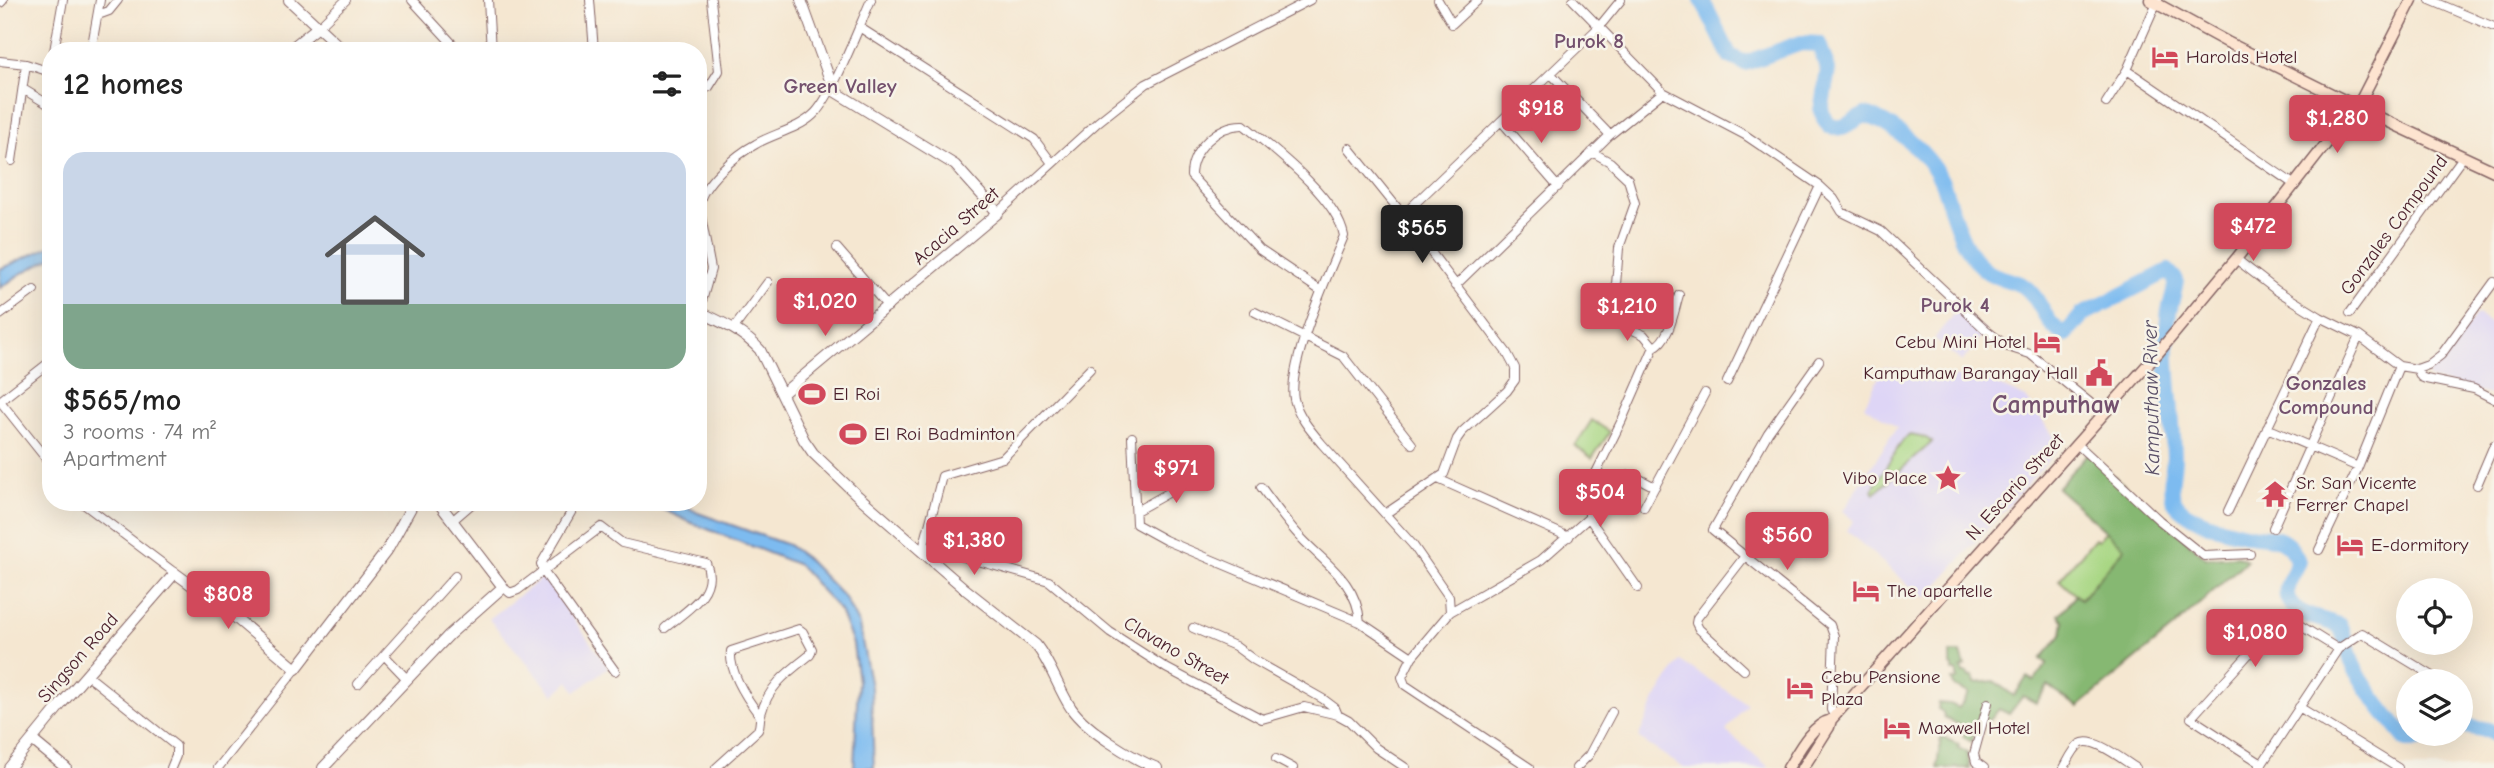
<!DOCTYPE html>
<html lang="en">
<head>
<meta charset="utf-8">
<style>
	:root { --surface:#fff; --page:#f2f2f2; --text:#222; --muted:#767676; --accent:#d1495b }
	body { margin:0; font-family:"Comic Neue",sans-serif; background:var(--page); color:var(--text); height:100vh; display:flex; flex-direction:column; font-size:26px; white-space:nowrap }
	* { box-sizing:border-box; margin:0 }
	p { font-size:23px; color:var(--muted) }
	.icon { flex:none; width:38px; height:38px; fill:none; stroke:currentColor; stroke-width:2; stroke-linecap:round; stroke-linejoin:round }
	.map { position:relative; flex:1; overflow:hidden }
	.side { position:absolute; left:42px; top:42px; width:665px; height:469px; display:flex; flex-direction:column; background:var(--surface); border-radius:28px; box-shadow:0 7px 28px #0002 }
	.side>* { flex:none }
	.tools { position:absolute; left:2396px; top:578px; display:grid; gap:14px }
	.tools a { display:grid; place-items:center; width:77px; height:77px; border-radius:50%; background:var(--surface); box-shadow:0 7px 28px #0002; font-size:35px }
	.price { position:absolute; translate:-50% -60px; padding:0 16px; border-radius:7px; background:var(--accent); color:#fff; font-size:23px; line-height:46px; filter:drop-shadow(0 2px 4px #0008) }
	.price::after { content:''; position:absolute; left:50%; top:42px; width:21px; height:16px; margin-left:-10px; background:inherit; clip-path:polygon(0 0,100% 0,50% 100%) }
	.price.selected { background:#222; color:#fff }
	ul { padding:0; list-style:none }
	li { display:grid; align-content:center; gap:14px; height:371px; padding:0 21px }
	li span { display:grid; place-items:center; height:217px; border-radius:21px; color:#555 }
	li>.icon { margin-inline-start:auto }
	span .icon { width:126px; height:126px; fill:#fffc; stroke-width:1 }
	li b { font-size:30px }
	h2 { display:flex; justify-content:space-between; align-items:center; height:84px; padding:0 21px; font-size:30px }
	.map>svg:first-child { display:block }
	.built { fill:#ded5f6 }
	.green { fill:#a9d784; stroke:#7a7b58; stroke-width:2 }
	.forest { fill:#86b872; stroke:#686c4e; stroke-width:2 }
	.water { fill:#7dbbf0; stroke:#646d8e; stroke-width:2 }
	.lines { fill:none; stroke-linecap:round; stroke-linejoin:round }
	.river { stroke:#7dbbf0; stroke-width:16 }
	.minor-casing { stroke:#866565; stroke-width:10 }
	.tertiary-casing { stroke:#866565; stroke-width:12 }
	.secondary-casing { stroke:#866565; stroke-width:13 }
	.minor { stroke:#fff; stroke-width:8 }
	.tertiary { stroke:#fff; stroke-width:10 }
	.secondary { stroke:#fde4d0; stroke-width:10 }
	.labels { text-anchor:middle; dominant-baseline:central; stroke-width:5; stroke-linejoin:round; paint-order:stroke }
	.poi-label { font-size:19px; fill:#4a1f2b; stroke:#f7f3e8; text-anchor:start }
	.street-label { font-size:19px; fill:#4a1f2b; stroke:#f7f3e8 }
	.neighbourhood-label { font-size:21px; font-weight:bold; fill:#74516e; stroke:#f7f3e8 }
	.water-label { font-size:21px; font-style:italic; fill:#594e66; stroke:#f7f3e8 }
	.district-label { font-size:26px; font-weight:bold; fill:#74516e; stroke:#f7f3e8 }
</style>
</head>
<body>
<div class="map">
<svg width="2494" height="768" viewBox="0 0 2494 768">
	<rect width="100%" height="100%" fill="#f7f3e8"/>
	<filter id="ink" filterUnits="userSpaceOnUse"><feTurbulence type="fractalNoise" baseFrequency=".0143" numOctaves="2"/><feDisplacementMap in="SourceGraphic" scale="14" xChannelSelector="R" yChannelSelector="G"/><feConvolveMatrix kernelMatrix="1 2 1 2 8 2 1 2 1" color-interpolation-filters="sRGB"/></filter>
	<filter id="wash" filterUnits="userSpaceOnUse"><feTurbulence type="fractalNoise" baseFrequency=".00686" numOctaves="4" result="noise"/><feDisplacementMap in="SourceGraphic" scale="28" xChannelSelector="R" yChannelSelector="G"/><feGaussianBlur stdDeviation="1.57" result="paint"/><feColorMatrix in="noise" values="0 0 0 0 0 0 0 0 0 0 0 0 0 0 0 0 0 1.4 0 .05"/><feComposite in="paint" operator="in"/></filter>
	<g filter="url(#wash)">
		<rect width="100%" height="100%" fill="#f5e7d1"/>
		<path class="built" d="M1958,308L1985,331L1962,362L1934,339Z
			M2477,314L2494,326V396L2428,378L2431,365L2444,357Z
			M1884,367L1988,381L2026,398L2061,446L1926,598L1905,582L1846,530L1854,521L1843,511L1897,427L1864,406Z
			M543,577L608,667L576,692L569,681L554,695L489,619Z
			M1680,661L1747,704L1726,731L1770,768H1684L1638,738L1655,700Z"/>
		<path class="green" d="M1592,420L1610,432L1592,458L1575,446Z
			M1910,435L1926,438L1932,442L1874,494L1872,490L1903,440Z
			M2106,531L2126,548L2081,600L2059,580L2095,538L2098,540Z"/>
		<path class="forest" d="M2088,453L2206,558L2238,556L2247,560L2173,628L2078,707L2048,686L2036,703L2023,696L2009,714L1999,709L1991,719L1975,727L1972,742L1963,737L1967,728L1944,718L1943,712L1938,709L1939,703L1950,704L1959,708L1969,693L1954,686L1952,680H1957V671H1953V666L1950,665V653H1961L1965,666L1961,668L1963,673H1967L1969,677L1973,676L1975,683L1994,681L2014,696L2027,677L2034,681L2047,663L2041,659L2062,634L2064,621L2059,615L2076,595L2081,599L2125,548L2057,488Z
			M1941,736L1959,745L1958,748L1967,752L1970,768H1937Z"/>
		<path class="water" d="M51,246V258L22,273L0,288V269Z
			M647,502H679L698,513L788,545L806,558L845,598L859,625L871,687L874,768H854L858,681L853,644L840,611L799,565L692,523Z"/>
		<g class="lines">
			<path class="river" d="M1702,0L1730,56L1745,63L1801,43L1819,44L1828,70L1821,111L1829,126L1841,128L1865,115C1892,122 1929,154 1941,180C1954,211 1958,247 1985,270C1996,279 2013,279 2025,287C2042,299 2044,327 2066,334L2082,315L2168,271L2176,280C2175,291 2171,301 2169,311C2162,359 2173,409 2174,457C2174,472 2167,491 2176,504C2188,521 2231,531 2250,535C2259,537 2269,536 2277,539C2287,542 2295,552 2298,562C2296,571 2288,580 2287,588C2282,614 2323,619 2339,625C2346,637 2347,649 2352,662C2361,684 2391,721 2407,740H2416L2432,733
				M2460,725L2488,730L2494,734"/>
		</g>
	</g>
	<g filter="url(#ink)">
		<g class="lines">
			<defs>
				<path id="minor" d="M412,0L459,51
					M488,0L491,51
					M590,0L594,51
					M1438,0L1452,24L1478,0
					M1573,0L1663,92L1745,135L1820,186L1834,199L1842,212L1881,231L1986,330L2008,347L2030,354L2104,414
					M2430,0L2494,27
					M98,15L109,11L118,0
					M318,27L346,0
					M859,27L1034,139L1052,163
					M54,51L63,0
					M91,51L100,0
					M0,61L26,64L50,72L51,68
					M2127,70L2295,185
					M1551,74L1610,135
					M23,89L51,106
					M698,92L709,87L719,71L711,0
					M2106,103L2127,70L2158,0
					M1501,121L1558,187
					M1349,148L1403,215L1507,353L1515,368V380L1507,391L1462,432L1457,439L1444,474L1385,514
					M1592,152L1610,162L1628,179L1635,203L1619,248L1613,321L1644,335L1654,347
					M12,161L26,64
					M998,213L1098,122L1146,84L1310,0
					M1403,215L1599,27L1621,0
					M837,248L888,307
					M2236,259L2276,290L2320,317L2359,336L2399,366L2417,369L2428,365L2441,355L2494,282
					M1455,286L1610,135L1663,92
					M1321,291L1260,250L1191,176C1191,150 1218,124 1244,125C1273,149 1337,197 1344,236C1330,270 1287,365 1294,399C1298,416 1311,431 1322,444L1413,545L1449,597L1450,612
					M699,312L711,269L699,206C701,184 737,154 756,144C773,134 798,129 813,115C832,98 859,26 871,0
					M1255,312L1343,356L1412,444
					M2350,313L2463,157
					M0,315L34,290
					M734,328L768,282
					M1819,361L1768,433L1713,530L1830,625L1834,636L1831,710L1834,715
					M2417,369L2421,377L2426,379L2474,389L2494,399
					M1727,382L1820,186
					M0,401L51,465
					M0,401L51,361
					M2267,428L2358,467
					M1132,437L1136,524L1165,540L1360,622L1412,657
					M2077,444L2159,520L2204,556L2250,554
					M1438,479L1569,537
					M2477,485L2494,445
					M1261,487C1272,502 1283,517 1295,531C1320,561 1357,579 1360,622
					M81,502L175,573
					M577,502L541,564L543,571L615,671
					M1644,507L1705,393
					M1136,511L1202,474
					M2228,511L2320,317
					M452,521L474,502
					M2273,528L2359,336
					M925,546L1049,581L1110,632L1166,668L1262,719L1304,707L1338,715L1349,721L1376,748L1406,768
					M923,549L942,476L1003,458L1090,369
					M2319,550L2356,472L2399,366
					M503,587L510,593L518,590L601,527L622,543L706,563C719,593 685,611 665,628
					M1638,588L1589,518V487L1622,420L1654,347C1670,340 1674,310 1679,295
					M1193,628L1235,646L1254,660L1323,699L1335,708L1338,715
					M384,655L406,678
					M1744,670L1699,629L1696,623L1697,618L1745,556
					M87,675L176,746V756L171,768
					M358,684L455,576
					M2299,707L2398,768
					M1276,759L1293,768
					M2262,764L2191,718L2275,625L2301,626L2338,649
					M2260,767L2338,649L2362,633L2441,681
					M218,768L296,669
					M716,768L758,730C761,723 759,720 761,714C769,685 788,672 810,655L812,649L803,632L799,629L731,651C729,672 747,699 760,716
					M1530,768L1405,685L1402,677L1412,657L1450,612L1541,560L1610,499L1623,477L1632,475L1655,487
					M1576,768L1589,755L1612,712
					M1984,768L1976,762L1974,754L1988,703
					M2064,768C2068,761 2073,749 2080,744C2093,735 2124,761 2136,768"/>
				<path id="tertiary" d="M289,0L344,51
					M0,2L2,0
					M288,51L318,27
					M698,311C721,322 743,331 760,350L804,440L813,453L858,496L965,589L1036,645C1051,664 1058,688 1071,708C1087,731 1132,758 1157,768
					M783,393L998,213L955,165L834,91L801,0
					M32,740L66,768
					M9,768L62,703L175,573L231,614L296,669L388,549L414,502
					M323,768L449,635L503,587L438,502"/>
				<path id="secondary" d="M2150,0L2227,42L2374,115L2494,171
					M1788,768C1798,752 1811,725 1831,720
					M1803,768L1829,727L1831,720L2157,354L2236,259L2362,98L2412,0"/>
			</defs>
			<use href="#minor" class="minor-casing"/>
			<use href="#tertiary" class="tertiary-casing"/>
			<use href="#secondary" class="secondary-casing"/>
			<use href="#minor" class="minor"/>
			<use href="#tertiary" class="tertiary"/>
			<use href="#secondary" class="secondary"/>
		</g>
	</g>
	<defs>
		<symbol id="hotel-bare" viewBox="-9 -9 18 18"><path d="M-6-4.5h1.5V1H6V5H4.5V3h-9V5H-6ZM-4 0a1.8 1.8 0 1 1 3.6 0ZM.5 0V-2.5h3Q6-2.5 6 0Z" fill="#d1495b" stroke="#f7f3e8" stroke-width="2.5" paint-order="stroke"/></symbol>
		<symbol id="civic-bare" viewBox="-9 -9 18 18"><path d="M-.6-6.5H3V-4.5H.6V-3L4-1V1h2V6H-6V1h2V-1L-.6-3ZM-1.2 2.5V6h2.4V2.5Z" fill="#d1495b" stroke="#f7f3e8" stroke-width="2.5" paint-order="stroke"/></symbol>
		<symbol id="stadium-bare" viewBox="-9 -9 18 18"><path d="M0-5a6.5 5 0 1 0 0 10a6.5 5 0 1 0 0-10ZM-3.5-1.8h7v3.6h-7Z" fill="#d1495b" stroke="#f7f3e8" stroke-width="2.5" paint-order="stroke"/></symbol>
		<symbol id="sight-bare" viewBox="-9 -9 18 18"><path d="M0-6L1.8-2.2L6-1.7L2.9 1.2L3.7 5.4L0 3.3L-3.7 5.4L-2.9 1.2L-6-1.7L-1.8-2.2Z" fill="#d1495b" stroke="#f7f3e8" stroke-width="2.5" paint-order="stroke"/></symbol>
		<symbol id="temple-bare" viewBox="-9 -9 18 18"><path d="M0-6L5-2H3V0L6.5 2.5H4V6H1.5V3h-3V6H-4V2.5H-6.5L-3 0V-2H-5Z" fill="#d1495b" stroke="#f7f3e8" stroke-width="2.5" paint-order="stroke"/></symbol>
	</defs>
	<g fill-rule="evenodd">
		<use href="#hotel-bare" x="2146" y="38" width="38" height="38"/>
		<use href="#hotel-bare" x="2028" y="323" width="38" height="38"/>
		<use href="#civic-bare" x="2080" y="354" width="38" height="38"/>
		<use href="#stadium-bare" x="793" y="375" width="38" height="38"/>
		<use href="#stadium-bare" x="834" y="415" width="38" height="38"/>
		<use href="#sight-bare" x="1929" y="459" width="38" height="38"/>
		<use href="#temple-bare" x="2256" y="475" width="38" height="38"/>
		<use href="#hotel-bare" x="2331" y="526" width="38" height="38"/>
		<use href="#hotel-bare" x="1847" y="572" width="38" height="38"/>
		<use href="#hotel-bare" x="1781" y="669" width="38" height="38"/>
		<use href="#hotel-bare" x="1878" y="709" width="38" height="38"/>
	</g>
	<g class="labels">
		<g class="poi-label">
			<text x="2186" y="57">Harolds Hotel</text>
			<text x="2026" y="342" text-anchor="end">Cebu Mini Hotel</text>
			<text x="2078" y="373" text-anchor="end">Kamputhaw Barangay Hall</text>
			<text x="833" y="394">El Roi</text>
			<text x="874" y="434">El Roi Badminton</text>
			<text x="1927" y="478" text-anchor="end">Vibo Place</text>
			<text x="2296" y="483">Sr. San Vicente<tspan x="2296" dy="22">Ferrer Chapel</tspan></text>
			<text x="2371" y="545">E-dormitory</text>
			<text x="1887" y="591">The apartelle</text>
			<text x="1821" y="677">Cebu Pensione<tspan x="1821" dy="22">Plaza</tspan></text>
			<text x="1918" y="728">Maxwell Hotel</text>
		</g>
		<g class="street-label">
			<text transform="translate(2394 225) rotate(-54)">Gonzales Compound</text>
			<text transform="translate(956 226) rotate(-41)">Acacia Street</text>
			<text transform="translate(2015 487) rotate(-48)">N. Escario Street</text>
			<text transform="translate(1176 651) rotate(30)">Clavano Street</text>
			<text transform="translate(78 658) rotate(-49)">Singson Road</text>
		</g>
		<g class="neighbourhood-label">
			<text x="1589" y="41">Purok 8</text>
			<text x="840" y="86">Green Valley</text>
			<text x="1955" y="305">Purok 4</text>
			<text x="2326" y="383">Gonzales<tspan x="2326" dy="24">Compound</tspan></text>
		</g>
		<g class="water-label">
			<text transform="translate(2151 398) rotate(-91)">Kamputhaw River</text>
		</g>
		<g class="district-label">
			<text x="2056" y="405">Camputhaw</text>
		</g>
	</g>
</svg>
<div class="tools">
<a><svg class="icon" aria-label="locate" viewBox="0 0 24 24"><circle cx="12" cy="12" r="6"/><path d="M12 2v4M12 18v4M2 12h4M18 12h4"/></svg></a>
<a><svg class="icon" aria-label="layers" viewBox="0 0 24 24"><path d="M12 4l9 5-9 5-9-5zM3 14l9 5 9-5"/></svg></a>
</div>
<b class="price" style="left:1541px;top:145px">$918</b>
<b class="price" style="left:2337px;top:155px">$1,280</b>
<b class="price" style="left:2253px;top:263px">$472</b>
<b class="price selected" style="left:1422px;top:265px">$565</b>
<b class="price" style="left:825px;top:338px">$1,020</b>
<b class="price" style="left:1627px;top:343px">$1,210</b>
<b class="price" style="left:1176px;top:505px">$971</b>
<b class="price" style="left:1600px;top:529px">$504</b>
<b class="price" style="left:1787px;top:572px">$560</b>
<b class="price" style="left:974px;top:577px">$1,380</b>
<b class="price" style="left:228px;top:631px">$808</b>
<b class="price" style="left:2255px;top:669px">$1,080</b>
<section class="side">
<h2>12 homes<svg class="icon" aria-label="filters" viewBox="0 0 24 24"><path d="M4 7h16M4 17h16"/><circle cx="9" cy="7" r="2"/><circle cx="15" cy="17" r="2"/></svg></h2>
<ul>
<li><span style="background:linear-gradient(#c9d6e8 70%,#7fa58c 0)"><svg class="icon" aria-label="home" viewBox="0 0 24 24"><path d="M3 11l9-7 9 7M6 9v11h12V9"/></svg></span><div><b>$565/mo</b><p>3 rooms · 74 m²</p><p>Apartment</p></div></li>
</ul>
</section>
</div>
</body>
</html>
